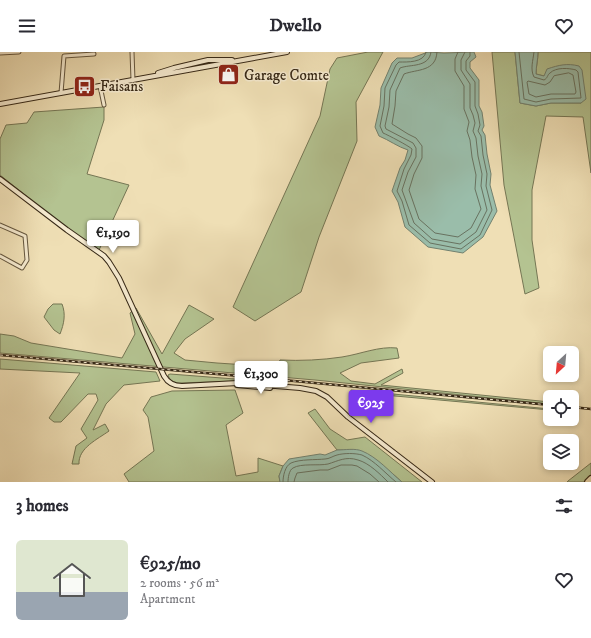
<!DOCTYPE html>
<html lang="en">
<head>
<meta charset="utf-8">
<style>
	:root { --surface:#fff; --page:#f2f2f3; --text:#2b2b33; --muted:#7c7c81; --line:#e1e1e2; --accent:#7c3aed }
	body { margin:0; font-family:"IM FELL DW Pica",serif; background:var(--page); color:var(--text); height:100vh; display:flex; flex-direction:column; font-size:15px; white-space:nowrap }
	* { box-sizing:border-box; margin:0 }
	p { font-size:13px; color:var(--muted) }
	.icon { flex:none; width:22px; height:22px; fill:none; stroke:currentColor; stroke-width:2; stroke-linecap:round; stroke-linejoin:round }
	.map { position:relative; height:430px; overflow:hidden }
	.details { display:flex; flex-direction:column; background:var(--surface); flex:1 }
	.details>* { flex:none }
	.needle { width:26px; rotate:206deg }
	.buttons { position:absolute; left:543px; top:294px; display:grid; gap:8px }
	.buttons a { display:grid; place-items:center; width:36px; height:36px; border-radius:6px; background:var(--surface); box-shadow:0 2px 6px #0003; font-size:20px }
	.price { position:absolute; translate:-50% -34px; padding:0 9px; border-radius:4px; background:#fff; color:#222; font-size:13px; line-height:26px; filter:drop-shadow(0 1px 2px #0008) }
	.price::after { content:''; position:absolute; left:50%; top:24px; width:12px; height:9px; margin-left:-6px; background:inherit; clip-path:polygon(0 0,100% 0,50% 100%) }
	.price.active { background:var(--accent); color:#fff }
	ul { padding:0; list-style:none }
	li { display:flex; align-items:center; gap:12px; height:100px; padding:0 16px }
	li+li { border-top:1px solid var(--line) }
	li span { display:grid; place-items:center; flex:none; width:112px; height:80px; border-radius:6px; color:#555 }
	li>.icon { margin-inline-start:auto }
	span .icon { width:48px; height:48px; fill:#fffc; stroke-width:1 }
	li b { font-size:17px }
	h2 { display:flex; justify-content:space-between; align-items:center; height:48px; padding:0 16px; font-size:17px }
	header { display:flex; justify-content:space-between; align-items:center; height:52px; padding:0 16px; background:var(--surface); font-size:18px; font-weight:700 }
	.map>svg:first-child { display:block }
	.green { fill:#b4c391; stroke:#757654 }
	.water { fill:#9abdaa; stroke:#72816f }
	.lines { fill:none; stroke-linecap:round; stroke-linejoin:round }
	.shore { stroke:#687260; stroke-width:1 }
	.street-casing { stroke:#64563e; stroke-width:5 }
	.secondary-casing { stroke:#362816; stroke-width:6 }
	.highway-casing { stroke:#362816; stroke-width:8 }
	.street { stroke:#f5eacf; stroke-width:3 }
	.secondary { stroke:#f5eacf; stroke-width:4 }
	.highway { stroke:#efdfb5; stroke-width:5.5 }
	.rail-casing { stroke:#362816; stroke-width:2.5 }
	.rail { stroke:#f5eacf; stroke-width:1; stroke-dasharray:3; stroke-linecap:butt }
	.labels { text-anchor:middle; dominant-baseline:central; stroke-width:3; stroke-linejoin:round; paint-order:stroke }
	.poi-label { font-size:15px; fill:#362816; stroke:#f5eacf; text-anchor:start }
</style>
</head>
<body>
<header><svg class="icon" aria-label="menu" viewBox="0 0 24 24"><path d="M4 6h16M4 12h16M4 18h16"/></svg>Dwello<svg class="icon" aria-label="heart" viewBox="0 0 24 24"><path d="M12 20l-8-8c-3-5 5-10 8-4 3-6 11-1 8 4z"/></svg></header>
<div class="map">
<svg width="591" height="430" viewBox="0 0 591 430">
	<rect width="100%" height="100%" fill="#efdfb5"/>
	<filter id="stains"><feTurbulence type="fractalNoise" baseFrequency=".005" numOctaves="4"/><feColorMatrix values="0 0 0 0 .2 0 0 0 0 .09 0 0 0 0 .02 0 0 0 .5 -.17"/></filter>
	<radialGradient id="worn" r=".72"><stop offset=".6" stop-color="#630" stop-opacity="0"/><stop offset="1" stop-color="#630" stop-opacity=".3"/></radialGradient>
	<path class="green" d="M368,0H383L356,50L357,89L319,185L301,240L255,269L233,255L320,64L330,17L337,6Z
		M492,0H515L520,51L536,54L551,51H581L544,24L536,22C536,14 538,8 538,0H591V121L583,65L546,64L532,138V188L539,236L525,242L504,133Z
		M104,55V68L87,122L129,133L99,198L69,178L0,123V87L6,73L27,71L34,60Z
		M53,252H62C66,262 64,272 60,282L54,278L44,265L48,257Z
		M189,253L214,267L185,287L174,301L185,308L217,311L277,315L280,308C301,309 322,308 342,305C361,302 379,294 397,296L399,306L361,311L340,321L351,329L375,332L402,317L403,321L381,333L550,350V352L315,328L0,301V282L14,284L31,291L122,306L135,282L130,261L136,256L162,302Z
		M0,307L156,320L160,329L124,333L106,352L93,378L105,372L109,379C98,387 78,396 79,412H72L76,394L87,386L81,377L98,348L96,342H88L61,370H54L49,366L80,321L0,317Z
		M170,322L235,327L236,329L179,331C173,330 170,329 168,323Z
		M235,338L243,361L226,373L236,424L258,420V406L283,414L279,424L280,430H129L124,422L154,399L148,365L143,358L151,345L172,339Z
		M351,338L550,357V358L351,340Z
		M315,357L330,377L347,388L365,385L422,430H402L394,423L353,398H337L308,361Z
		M591,411V430H567L568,429Z"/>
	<path class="water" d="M428,0L444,1L474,0L476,5L470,10V16L479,28V54L482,60L484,74L482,78L485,83L487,102L491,122L490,133L497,159L483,185L463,201L428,195L405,175L398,150L392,139L400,116L405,108L408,98C398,95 389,88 379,84L375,75L380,53L381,36L392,11L397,6H412Z
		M515,0H538C538,8 536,14 536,22L544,24L547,17C559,13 567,11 579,14L582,18L586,47L581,51H551L536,54L520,51Z
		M337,398C345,398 355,396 362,399C377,405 390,420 402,430H280L279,424L283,414L289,407L320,402L325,403Z"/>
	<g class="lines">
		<path class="shore" d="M426,0C424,11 407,10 399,10L396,13L385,36L384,54L380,74L383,81C388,83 409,94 412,97L411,103L404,117L397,139L402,149L409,173L430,191L461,197L480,183L492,158L486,134L487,122L483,103L481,84L478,79L480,73L478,62L475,54V30L466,18V9L470,4V0
			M431,0C429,16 410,12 400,16L390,38L389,55L385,74L386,77L413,91L416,96V105L408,120L402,138L414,171L432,187L460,192L476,180L487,158L481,134L482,122L478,104L476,86L473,79L475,71L473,63L470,56V32L461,18V8L465,0
			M437,0C436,20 417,17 404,22L396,39L395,54L392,72L408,82L416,86L422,94V106L414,122L409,138L419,167L435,181L458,185L471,176L481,157L475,137L476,123L472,105L470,88L467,79L469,70L464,57V34L455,19V7L458,0
			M519,0L524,47L536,50L551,47L581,46L578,20L576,18C569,16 556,15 550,21C547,23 548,26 544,28L534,25C530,17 533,9 534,0
			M569,21L573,23L576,40L575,42H551L536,45L529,42L527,30L528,29L545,33L550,30L554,24Z
			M283,430C283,424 285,414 291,411C300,407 316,408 325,407C329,407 333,404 337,403C344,401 355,401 362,403C375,409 385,421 396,430
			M288,430C288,426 289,418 293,416C301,411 319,414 328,412C338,409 346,404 358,408C369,411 380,422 388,430
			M294,430L295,426L297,421L320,418H328L341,413H352L357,414L370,422L379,430"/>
		<defs>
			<path id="street" d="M132,0L133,28
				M0,1L19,0
				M100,34L104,53
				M61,41L64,4L94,2
				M0,173L25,184L27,208L22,216L0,204"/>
			<path id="secondary" d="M158,21L174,16L208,8H232
				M0,52L287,0
				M0,127L67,178L104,204L109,210L119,226L164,324C168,331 174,334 182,334L238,331L300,336L316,339L327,345L348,365L432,430
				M237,333L270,336"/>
			<path id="highway" d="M588,430L591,427"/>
		</defs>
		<use href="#street" class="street-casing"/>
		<use href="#secondary" class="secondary-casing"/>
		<use href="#highway" class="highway-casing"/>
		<use href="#street" class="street"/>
		<use href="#secondary" class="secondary"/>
		<use href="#highway" class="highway"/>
		<defs>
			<path id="rail" d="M0,303L251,325L550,353
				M572,355L591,357"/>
		</defs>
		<use href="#rail" class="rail-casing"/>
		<use href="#rail" class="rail"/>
	</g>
	<defs>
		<symbol id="shop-square" viewBox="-11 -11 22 22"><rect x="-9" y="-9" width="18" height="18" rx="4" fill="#8f2418" stroke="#f5eacf"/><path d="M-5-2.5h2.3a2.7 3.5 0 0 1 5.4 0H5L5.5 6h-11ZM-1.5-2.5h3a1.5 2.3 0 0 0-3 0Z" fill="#fff"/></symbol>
		<symbol id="bus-square" viewBox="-11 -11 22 22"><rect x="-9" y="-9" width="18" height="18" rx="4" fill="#8f2418" stroke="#f5eacf"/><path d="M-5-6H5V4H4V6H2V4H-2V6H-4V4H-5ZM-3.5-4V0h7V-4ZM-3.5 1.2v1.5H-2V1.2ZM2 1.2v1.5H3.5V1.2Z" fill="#fff"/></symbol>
	</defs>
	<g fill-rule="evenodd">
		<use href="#shop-square" x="216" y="10" width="25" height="25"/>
		<use href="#bus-square" x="72" y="22" width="25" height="25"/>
	</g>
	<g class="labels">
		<g class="poi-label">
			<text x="244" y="23">Garage Comte</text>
			<text x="100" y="34">Faisans</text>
		</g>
	</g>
	<rect width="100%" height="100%" filter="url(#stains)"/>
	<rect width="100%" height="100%" fill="url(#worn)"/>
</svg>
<div class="buttons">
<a><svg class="needle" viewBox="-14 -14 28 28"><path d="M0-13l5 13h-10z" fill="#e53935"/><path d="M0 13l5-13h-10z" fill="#7c7c81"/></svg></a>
<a><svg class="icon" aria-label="locate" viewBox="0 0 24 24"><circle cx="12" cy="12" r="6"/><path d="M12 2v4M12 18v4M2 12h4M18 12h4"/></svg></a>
<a><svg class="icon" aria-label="layers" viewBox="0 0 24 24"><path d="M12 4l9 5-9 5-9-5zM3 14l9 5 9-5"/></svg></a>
</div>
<b class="price" style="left:113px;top:202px">€1,190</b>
<b class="price" style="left:261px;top:343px">€1,300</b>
<b class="price active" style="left:371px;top:372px">€925</b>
</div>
<section class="details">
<h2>3 homes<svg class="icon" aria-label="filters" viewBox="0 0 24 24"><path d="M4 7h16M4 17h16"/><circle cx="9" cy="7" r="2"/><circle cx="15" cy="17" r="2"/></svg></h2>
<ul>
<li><span style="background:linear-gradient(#dfe7d0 65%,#9aa5b1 0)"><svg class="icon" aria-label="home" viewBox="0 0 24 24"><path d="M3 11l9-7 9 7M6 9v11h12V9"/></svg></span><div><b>€925/mo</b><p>2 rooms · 56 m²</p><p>Apartment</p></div><svg class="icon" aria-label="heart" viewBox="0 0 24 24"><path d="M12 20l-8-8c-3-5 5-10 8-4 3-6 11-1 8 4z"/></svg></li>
</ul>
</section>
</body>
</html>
